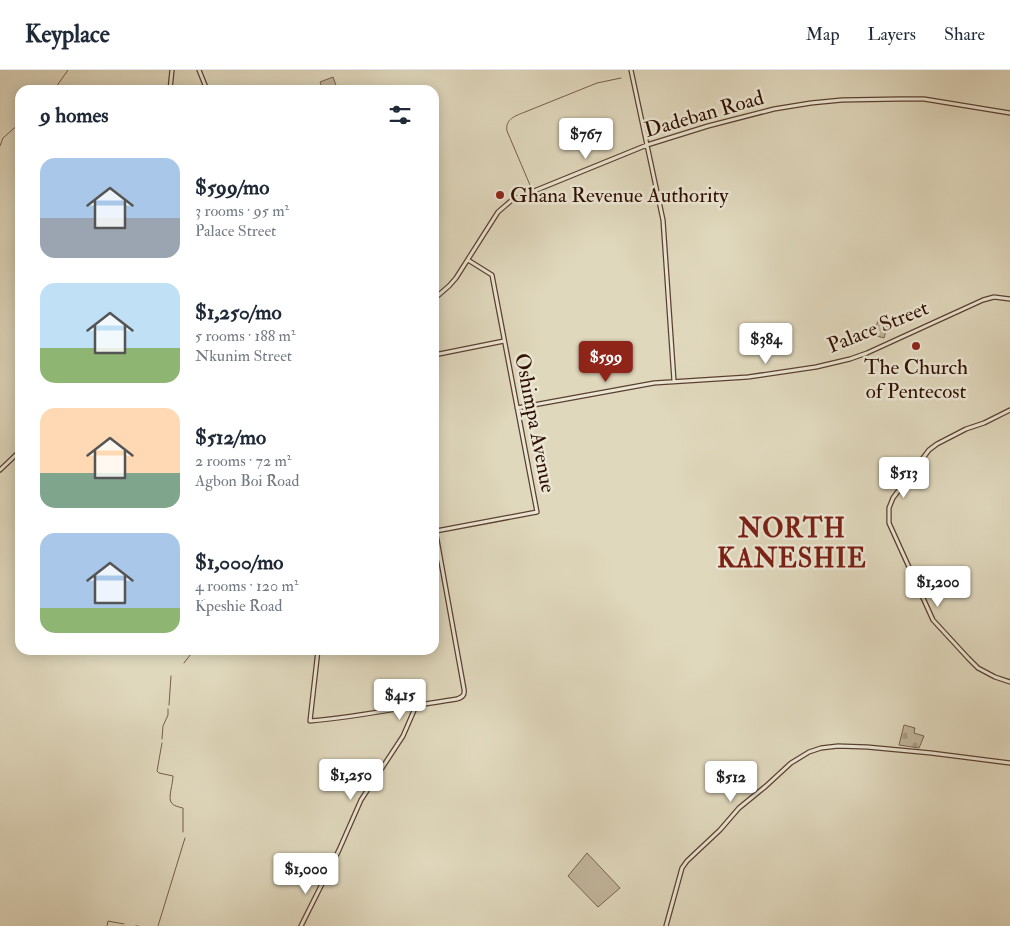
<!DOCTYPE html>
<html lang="en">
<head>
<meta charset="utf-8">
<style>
	:root { --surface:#fff; --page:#f6f6f7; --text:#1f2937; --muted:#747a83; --line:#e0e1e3; --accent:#8f2418 }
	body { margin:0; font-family:"IM FELL Double Pica",serif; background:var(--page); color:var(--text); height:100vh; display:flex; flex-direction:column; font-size:19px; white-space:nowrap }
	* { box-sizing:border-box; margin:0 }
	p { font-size:16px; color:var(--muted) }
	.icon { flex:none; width:28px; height:28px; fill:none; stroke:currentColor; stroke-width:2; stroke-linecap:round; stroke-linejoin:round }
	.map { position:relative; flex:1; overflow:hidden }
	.drawer { position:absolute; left:15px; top:15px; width:424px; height:570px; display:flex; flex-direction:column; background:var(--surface); border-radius:15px; box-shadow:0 2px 12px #0003 }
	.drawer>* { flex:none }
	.price { position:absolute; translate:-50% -42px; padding:0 11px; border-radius:5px; background:#fff; color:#222; font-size:16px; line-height:32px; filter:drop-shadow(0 1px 2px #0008) }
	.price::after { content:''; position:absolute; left:50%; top:30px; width:15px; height:11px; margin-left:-8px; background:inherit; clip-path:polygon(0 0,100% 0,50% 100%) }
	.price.current { background:var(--accent); color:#fff }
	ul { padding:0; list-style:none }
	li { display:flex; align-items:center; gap:15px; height:125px; padding:0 25px }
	li span { display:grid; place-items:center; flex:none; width:140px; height:100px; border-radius:15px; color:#555 }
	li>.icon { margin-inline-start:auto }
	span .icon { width:60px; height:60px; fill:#fffc; stroke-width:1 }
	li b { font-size:21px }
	h2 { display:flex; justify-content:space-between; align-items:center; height:60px; padding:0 25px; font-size:21px }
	header { display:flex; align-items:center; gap:30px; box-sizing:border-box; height:70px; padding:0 25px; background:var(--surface); border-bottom:1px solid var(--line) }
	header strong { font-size:24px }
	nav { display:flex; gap:28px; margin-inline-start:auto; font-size:18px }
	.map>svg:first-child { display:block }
	.cemetery { fill:url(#cemetery-stones); stroke:#78624f }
	.garden { fill:#c2b69d; stroke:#78624f }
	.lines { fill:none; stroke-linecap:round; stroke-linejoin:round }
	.stream { stroke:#755e4b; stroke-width:1 }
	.tertiary-casing { stroke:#5b4030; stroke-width:5.5 }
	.tertiary { stroke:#ebe6d4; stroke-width:3 }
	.poi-dot { fill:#8f2418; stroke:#ebe6d4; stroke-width:2 }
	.labels { text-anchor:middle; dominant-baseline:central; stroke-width:5; stroke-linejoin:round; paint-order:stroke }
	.street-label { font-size:21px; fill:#2f0e01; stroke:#ebe6d4 }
	.poi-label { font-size:21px; fill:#2f0e01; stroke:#ebe6d4; text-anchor:start }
	.district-label { font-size:26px; font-weight:bold; letter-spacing:1px; fill:#7a1f14; stroke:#ebe6d4 }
</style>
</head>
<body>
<header>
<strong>Keyplace</strong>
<nav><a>Map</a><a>Layers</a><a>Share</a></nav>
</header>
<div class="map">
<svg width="1010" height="856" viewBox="0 0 1010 856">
	<defs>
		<pattern id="cemetery-stones" width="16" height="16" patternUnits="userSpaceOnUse" patternTransform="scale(1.25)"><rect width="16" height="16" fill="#c2b69d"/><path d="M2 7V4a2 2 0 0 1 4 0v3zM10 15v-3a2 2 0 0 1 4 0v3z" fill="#a79b85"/></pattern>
	</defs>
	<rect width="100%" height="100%" fill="#e0d8bd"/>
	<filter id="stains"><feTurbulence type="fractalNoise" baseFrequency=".004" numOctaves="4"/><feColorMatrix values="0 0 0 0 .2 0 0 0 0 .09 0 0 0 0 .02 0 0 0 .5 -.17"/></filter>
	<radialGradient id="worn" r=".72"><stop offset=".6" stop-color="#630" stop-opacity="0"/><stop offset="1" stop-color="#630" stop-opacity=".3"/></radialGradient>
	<path class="cemetery" d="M904,655L915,658L914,663L924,666L919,678L899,675Z"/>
	<path class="garden" d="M333,7L337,18L332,20H323L320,12Z
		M878,250L888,253L884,268L874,265Z
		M587,783L620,818L598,837L568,806Z"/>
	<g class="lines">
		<path class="stream" d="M54,20L68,0
			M0,76L3,68L20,53
			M532,116L530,115L507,61C505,49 515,46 525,42L597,13L621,8
			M184,593L194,580
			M169,635L171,606
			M162,669L163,656L168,645V639
			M162,673L157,701L159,703L173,706C173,713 168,728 171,732C173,736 179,737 183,738V762
			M107,856L108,851L124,854
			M136,856H138
			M158,856L185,768"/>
		<defs>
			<path id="tertiary" d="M199,0L207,20
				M631,0L663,150L674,311
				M170,20L172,0
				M434,229L449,216L456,208L498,142L512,130L647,75L708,56L774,39L811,33L842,30L900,29H924L1010,43
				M434,285L504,271
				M517,338L654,313L748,307L816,297L850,289L867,283L983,230L994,227L1010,229
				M1010,340L984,353L966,359L937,374L929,380L893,428L889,438V453L933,550L968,588L978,598L995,607L1010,612
				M0,400L20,381
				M436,461L537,442L492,205L468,190
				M318,580L310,651C360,647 408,636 457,629C463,627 465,625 464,619L434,453
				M301,856L339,780L361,730L403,666L416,636
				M666,856L682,798L687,791L720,760L739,738L766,716L791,693L809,682L821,678L838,676L867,677L931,683L1010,693"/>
		</defs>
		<use href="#tertiary" class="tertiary-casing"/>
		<use href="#tertiary" class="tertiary"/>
	</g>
	<g class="poi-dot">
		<circle cx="500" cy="125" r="5"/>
		<circle cx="916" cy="276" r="5"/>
	</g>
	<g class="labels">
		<g class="street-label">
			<text transform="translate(704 44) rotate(-16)">Dadeban Road</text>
			<text transform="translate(878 257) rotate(-22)">Palace Street</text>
			<text transform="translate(535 353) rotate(79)">Oshimpa Avenue</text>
		</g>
		<g class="poi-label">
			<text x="510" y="125">Ghana Revenue Authority</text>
			<text x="916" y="297" text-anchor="middle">The Church<tspan x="916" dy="24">of Pentecost</tspan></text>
		</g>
		<g class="district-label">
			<text x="792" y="459">NORTH<tspan x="792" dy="30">KANESHIE</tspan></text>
		</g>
	</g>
	<rect width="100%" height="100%" filter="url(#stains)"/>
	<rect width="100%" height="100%" fill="url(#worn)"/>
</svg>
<b class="price" style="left:586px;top:90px">$767</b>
<b class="price" style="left:766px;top:295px">$384</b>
<b class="price current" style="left:606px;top:313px">$599</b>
<b class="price" style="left:904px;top:429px">$513</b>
<b class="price" style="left:938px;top:538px">$1,200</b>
<b class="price" style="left:400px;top:651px">$415</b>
<b class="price" style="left:351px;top:731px">$1,250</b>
<b class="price" style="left:731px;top:733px">$512</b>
<b class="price" style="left:306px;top:825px">$1,000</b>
<section class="drawer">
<h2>9 homes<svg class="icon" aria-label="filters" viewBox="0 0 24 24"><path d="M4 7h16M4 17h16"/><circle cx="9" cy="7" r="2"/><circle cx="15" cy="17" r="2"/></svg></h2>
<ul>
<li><span style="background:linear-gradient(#a9c7e8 60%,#9aa5b1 0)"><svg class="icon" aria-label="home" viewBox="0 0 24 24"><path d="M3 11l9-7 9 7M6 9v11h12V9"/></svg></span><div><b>$599/mo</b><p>3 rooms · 95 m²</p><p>Palace Street</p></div></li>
<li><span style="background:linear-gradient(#bfe0f5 65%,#8fb573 0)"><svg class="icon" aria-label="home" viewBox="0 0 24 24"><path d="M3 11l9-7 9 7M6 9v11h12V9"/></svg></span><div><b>$1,250/mo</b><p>5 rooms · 188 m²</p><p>Nkunim Street</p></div></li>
<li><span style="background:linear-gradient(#ffd9b3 65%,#7fa58c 0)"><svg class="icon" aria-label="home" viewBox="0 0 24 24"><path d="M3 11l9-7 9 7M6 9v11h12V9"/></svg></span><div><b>$512/mo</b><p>2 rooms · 72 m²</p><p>Agbon Boi Road</p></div></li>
<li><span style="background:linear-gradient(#a9c7e8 75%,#8fb573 0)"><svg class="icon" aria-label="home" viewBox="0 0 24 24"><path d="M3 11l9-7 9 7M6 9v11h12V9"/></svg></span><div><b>$1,000/mo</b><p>4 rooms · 120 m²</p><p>Kpeshie Road</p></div></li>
</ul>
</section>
</div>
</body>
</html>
